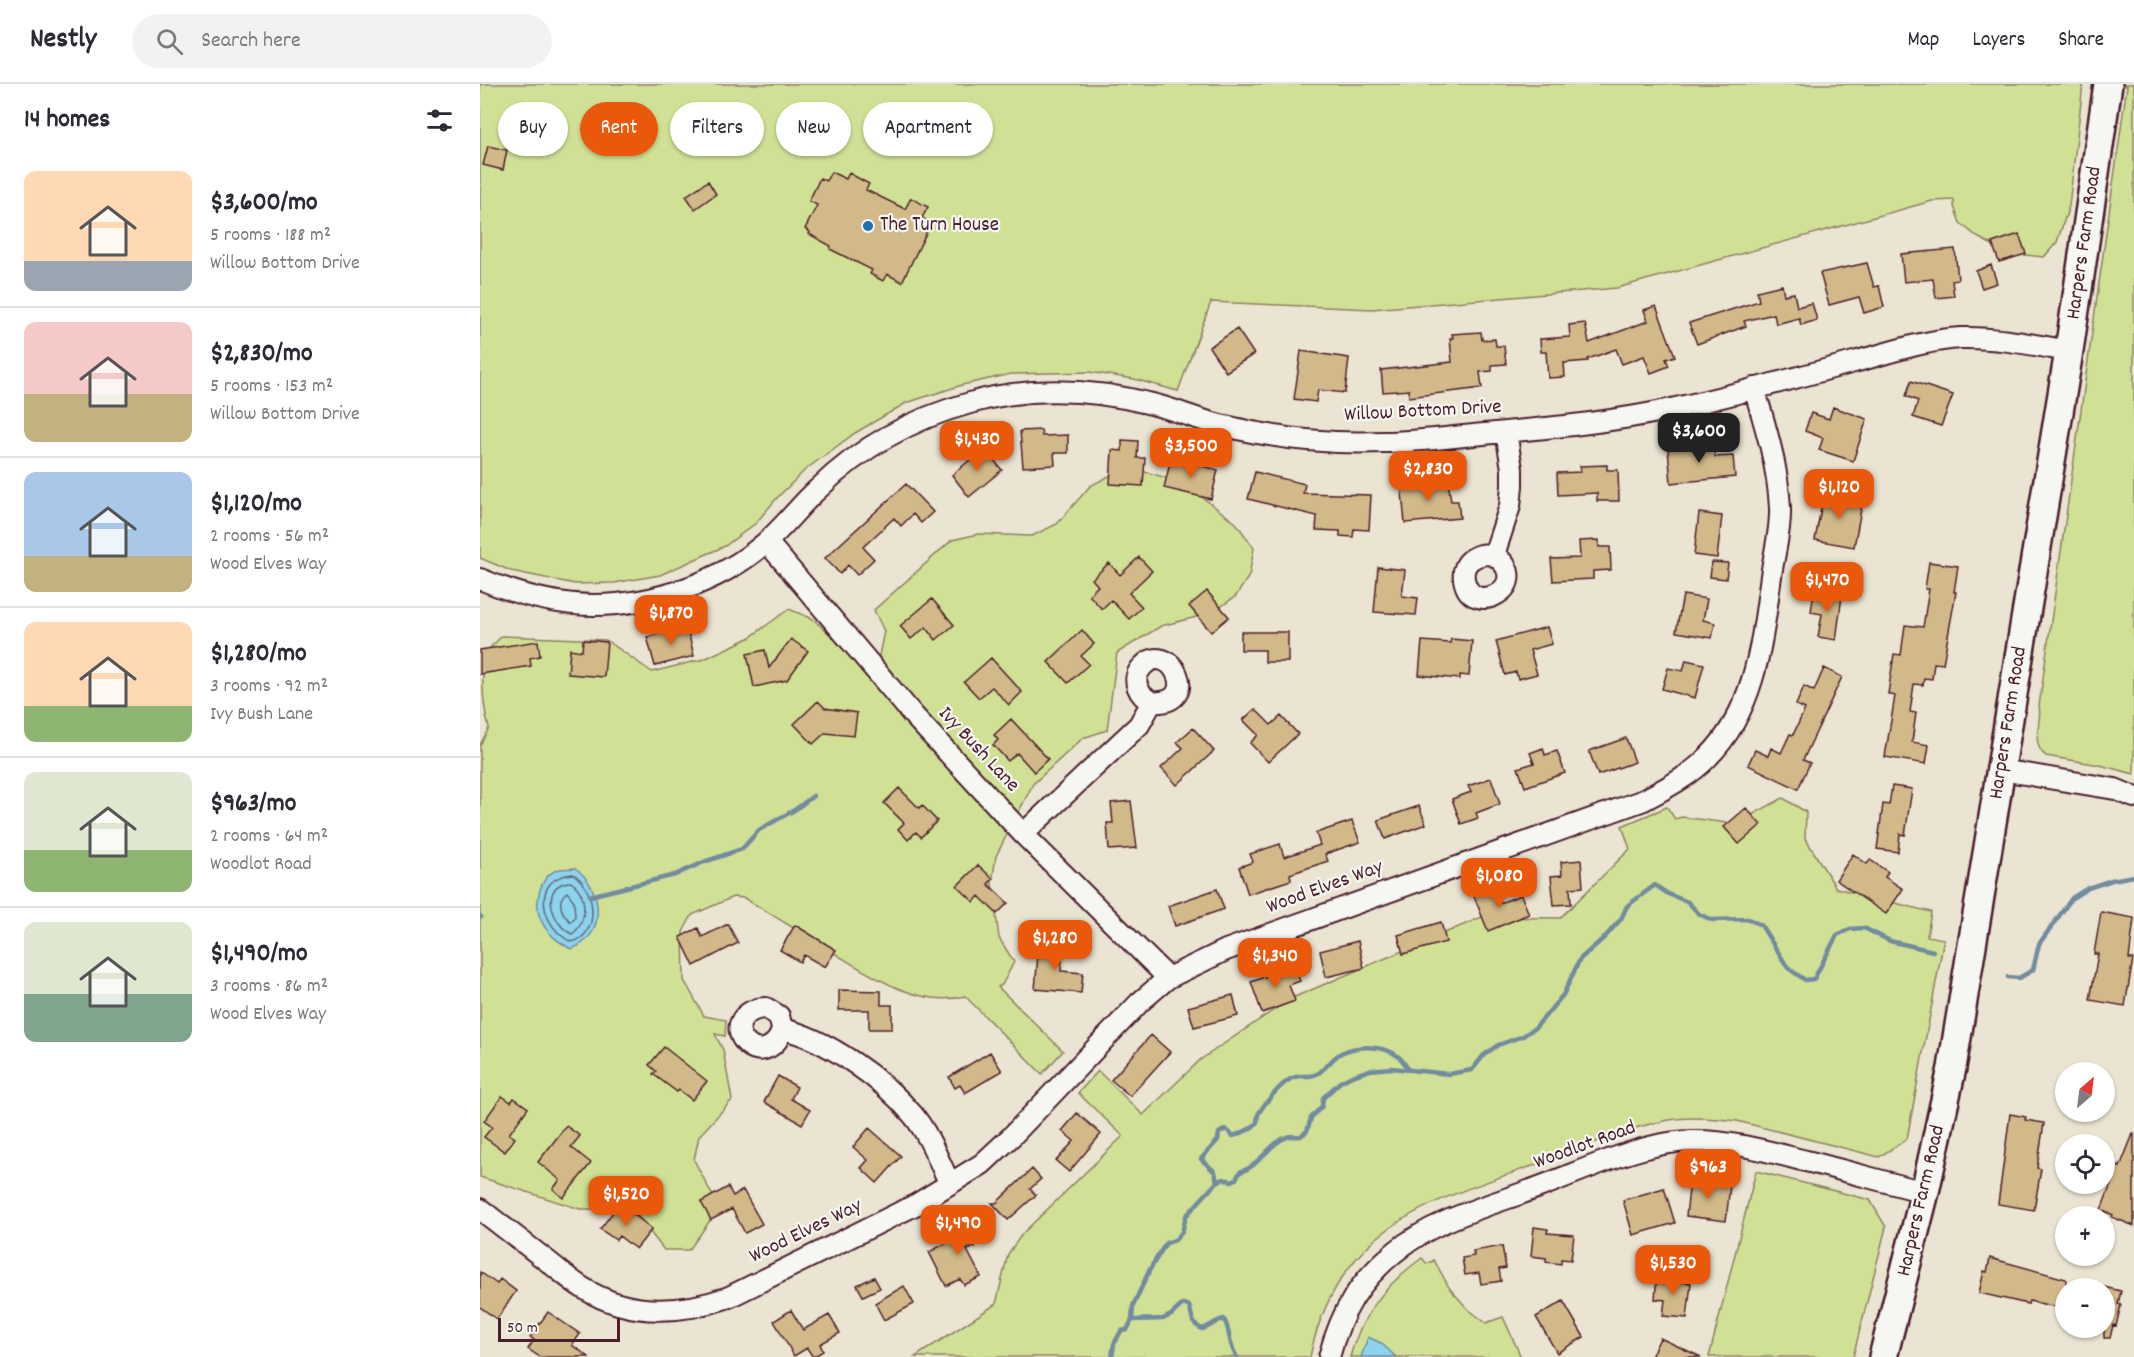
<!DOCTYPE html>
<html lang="en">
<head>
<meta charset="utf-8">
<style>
	:root { --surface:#fff; --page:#f2f2f3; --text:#2b2b33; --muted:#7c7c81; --line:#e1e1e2; --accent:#ea580c }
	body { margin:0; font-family:Dekko,sans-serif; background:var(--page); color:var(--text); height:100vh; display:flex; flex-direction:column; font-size:22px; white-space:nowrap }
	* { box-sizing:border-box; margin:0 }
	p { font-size:20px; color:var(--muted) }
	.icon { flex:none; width:33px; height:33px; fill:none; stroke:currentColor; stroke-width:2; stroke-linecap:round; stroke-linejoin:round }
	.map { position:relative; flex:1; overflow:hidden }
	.side { display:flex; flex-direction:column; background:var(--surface); width:480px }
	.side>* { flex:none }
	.guide { position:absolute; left:18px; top:18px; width:570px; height:54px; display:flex; gap:12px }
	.needle { width:39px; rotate:28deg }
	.controls { position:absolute; left:1575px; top:978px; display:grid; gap:12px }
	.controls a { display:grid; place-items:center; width:60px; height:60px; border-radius:50%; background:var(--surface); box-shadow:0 2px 4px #0004; font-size:30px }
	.scale { position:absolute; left:18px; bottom:15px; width:122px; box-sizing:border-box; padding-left:6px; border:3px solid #4a1f2b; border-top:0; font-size:16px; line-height:21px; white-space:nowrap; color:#4a1f2b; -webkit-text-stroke:4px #f6f6f2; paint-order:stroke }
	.price { position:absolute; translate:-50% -51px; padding:0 14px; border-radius:12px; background:var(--accent); color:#fff; font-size:20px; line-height:39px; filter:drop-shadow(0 2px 3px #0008) }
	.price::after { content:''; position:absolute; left:50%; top:36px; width:18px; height:14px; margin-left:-9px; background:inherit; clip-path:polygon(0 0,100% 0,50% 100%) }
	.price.selected { background:#222; color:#fff }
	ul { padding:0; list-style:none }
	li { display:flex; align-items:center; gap:18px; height:150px; padding:0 24px }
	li+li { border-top:2px solid var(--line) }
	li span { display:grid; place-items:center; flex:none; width:168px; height:120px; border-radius:12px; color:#555 }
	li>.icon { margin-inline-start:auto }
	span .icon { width:72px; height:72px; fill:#fffc; stroke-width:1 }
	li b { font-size:26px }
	h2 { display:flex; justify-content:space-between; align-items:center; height:72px; padding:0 24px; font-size:26px }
	.pill { padding:0 21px; border-radius:27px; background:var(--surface); box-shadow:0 2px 4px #0004; font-size:21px; line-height:54px }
	.pill.selected { background:var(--accent); color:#fff }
	header { display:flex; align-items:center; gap:36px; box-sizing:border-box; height:84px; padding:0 30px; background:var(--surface); border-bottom:2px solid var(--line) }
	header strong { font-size:28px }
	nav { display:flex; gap:33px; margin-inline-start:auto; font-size:21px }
	.search { width:420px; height:54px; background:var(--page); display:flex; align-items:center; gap:15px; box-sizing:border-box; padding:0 21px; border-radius:33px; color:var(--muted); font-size:22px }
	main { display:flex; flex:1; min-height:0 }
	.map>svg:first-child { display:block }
	.green { fill:#d0e195; stroke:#8d8060; stroke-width:1.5 }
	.water { fill:#8cd3ed; stroke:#728b9f; stroke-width:1.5 }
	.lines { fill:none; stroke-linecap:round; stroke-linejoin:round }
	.shore { stroke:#646779; stroke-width:1.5 }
	.stream { stroke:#728b9f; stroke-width:4.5 }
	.building { fill:#d2b989; stroke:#4a1f2b; stroke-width:1.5 }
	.minor-casing { stroke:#4a1f2b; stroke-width:24 }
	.secondary-casing { stroke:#4a1f2b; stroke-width:32 }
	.minor { stroke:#f6f6f2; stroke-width:20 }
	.secondary { stroke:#f6f6f2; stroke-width:27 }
	.poi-dot { fill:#1f6fb2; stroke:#f6f6f2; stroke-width:2 }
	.labels { text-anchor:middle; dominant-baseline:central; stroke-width:4.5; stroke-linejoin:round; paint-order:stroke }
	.poi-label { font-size:21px; fill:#4a1f2b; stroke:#f6f6f2; text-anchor:start }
	.street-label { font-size:21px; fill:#4a1f2b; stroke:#f6f6f2 }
</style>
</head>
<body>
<header>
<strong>Nestly</strong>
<div class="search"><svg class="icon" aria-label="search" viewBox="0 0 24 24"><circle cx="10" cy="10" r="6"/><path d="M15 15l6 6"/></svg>Search here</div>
<nav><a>Map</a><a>Layers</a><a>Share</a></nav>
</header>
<main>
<section class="side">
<h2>14 homes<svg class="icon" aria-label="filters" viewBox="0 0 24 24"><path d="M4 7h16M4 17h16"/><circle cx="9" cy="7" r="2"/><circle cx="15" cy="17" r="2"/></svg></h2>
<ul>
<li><span style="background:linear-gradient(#ffd9b3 75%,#9aa5b1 0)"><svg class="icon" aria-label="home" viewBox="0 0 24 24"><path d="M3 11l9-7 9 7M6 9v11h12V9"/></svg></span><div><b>$3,600/mo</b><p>5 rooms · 188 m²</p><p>Willow Bottom Drive</p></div></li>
<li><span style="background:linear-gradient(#f6c9c9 60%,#c2b280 0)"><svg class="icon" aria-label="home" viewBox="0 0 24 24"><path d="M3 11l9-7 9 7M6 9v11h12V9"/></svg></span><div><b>$2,830/mo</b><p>5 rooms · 153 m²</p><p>Willow Bottom Drive</p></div></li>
<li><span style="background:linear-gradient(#a9c7e8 70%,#c2b280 0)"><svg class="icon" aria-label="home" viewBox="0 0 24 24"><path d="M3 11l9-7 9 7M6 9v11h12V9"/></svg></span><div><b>$1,120/mo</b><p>2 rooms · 56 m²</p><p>Wood Elves Way</p></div></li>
<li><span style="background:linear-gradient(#ffd9b3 70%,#8fb573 0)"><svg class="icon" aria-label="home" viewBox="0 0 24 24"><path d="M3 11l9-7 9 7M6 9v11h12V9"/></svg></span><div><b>$1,280/mo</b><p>3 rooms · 92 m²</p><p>Ivy Bush Lane</p></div></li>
<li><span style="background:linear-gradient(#dfe7d0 65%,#8fb573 0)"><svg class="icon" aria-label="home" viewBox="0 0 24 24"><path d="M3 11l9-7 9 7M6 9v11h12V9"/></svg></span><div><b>$963/mo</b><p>2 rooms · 64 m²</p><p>Woodlot Road</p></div></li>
<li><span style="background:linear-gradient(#dfe7d0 60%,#7fa58c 0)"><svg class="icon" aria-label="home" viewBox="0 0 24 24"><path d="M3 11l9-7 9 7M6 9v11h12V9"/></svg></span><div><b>$1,490/mo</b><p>3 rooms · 86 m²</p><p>Wood Elves Way</p></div></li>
</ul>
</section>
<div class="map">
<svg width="1654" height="1273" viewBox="0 0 1654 1273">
	<rect width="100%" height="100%" fill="#ebe4d2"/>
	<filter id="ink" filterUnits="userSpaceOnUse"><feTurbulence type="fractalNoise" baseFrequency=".0167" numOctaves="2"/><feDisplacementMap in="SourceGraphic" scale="12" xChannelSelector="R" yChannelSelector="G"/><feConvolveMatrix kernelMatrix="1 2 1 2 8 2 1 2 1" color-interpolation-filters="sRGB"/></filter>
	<g filter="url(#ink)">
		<path class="green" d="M0,0H1603L1589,122L1577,158L1564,173L1528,169L1499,154L1480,139L1474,122V116L1452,117L1137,204L892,225L731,218L698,307L654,295L609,288L531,290L482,301L426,319L375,349L325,386L296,415L276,439L245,462L180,491L134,499L95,500L31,487L0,474Z
			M1630,0H1654V690L1620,681L1566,672C1549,659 1563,638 1559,622L1647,2Z
			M637,388H665L691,395L714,407L756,439L774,464L769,492L756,512L732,529L681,542L637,569L627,646L603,654L553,700L516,772L512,799L519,854L534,878L522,901L518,903L583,967L562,990L485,912C437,926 383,886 344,863C317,846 291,830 264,814L253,813L212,831L203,848L204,896L224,932L246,936L245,952L235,950L243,966L252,1016L219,1052L214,1076L239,1124L209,1166H184L152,1125H100L0,1093V661L9,644C3,622 0,590 6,569C10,563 17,557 22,552L126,556L172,588L224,575L269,554L309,525L333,535L375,574L399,572L404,547L394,526L472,456L498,450L552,452L577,440L610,402Z
			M1303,714L1326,728L1325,754L1356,804L1451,828L1447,852L1464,855L1427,1055L1399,1073L1257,1037C1234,1034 1211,1032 1189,1036C1148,1043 1110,1061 1072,1075C1010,1098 932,1117 885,1165C856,1195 838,1233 830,1273H435L516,1220L528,1170L542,1150L643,1052L598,1009L618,987L663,1031L720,976L810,915L1002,833L1080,834L1150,765L1142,742L1187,723L1195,735L1202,733L1255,740Z
			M1276,1087L1390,1116L1406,1143L1373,1273H1229Z
			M942,1174L947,1180L954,1176L970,1205L988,1225L1006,1239L1023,1233L1041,1273H870C881,1231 907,1199 942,1174Z"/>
		<path class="water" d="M95,784C123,803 128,853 91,865C79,858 67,850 61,836C53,819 60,790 80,785C85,784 90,785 95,784Z
			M888,1253L901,1259L916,1273H881Z"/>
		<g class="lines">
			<path class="shore" d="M93,790C115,803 122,850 92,858C61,845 49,793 93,790Z
				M91,798C108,810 108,839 92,850C71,841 59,799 91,798Z
				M87,808L94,817L95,833L91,838C82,831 75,817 87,808Z"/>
			<path class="stream" d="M110,812L195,791L224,778L262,765L279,746L316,725L333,712
				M0,832L1,833
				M1528,893L1539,894L1553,886L1559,860L1592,814L1608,804L1632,796L1654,792
				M737,1098L735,1088L721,1075L738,1056L739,1049L746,1045L753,1052C760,1050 774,1044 777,1038C778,1035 777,1031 779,1029C783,1021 799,1003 806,998C818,988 826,995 837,990C846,985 852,974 861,969C881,959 917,961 927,984
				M652,1236L683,1235L691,1231L703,1220L709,1222C713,1233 710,1239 722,1245C731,1243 736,1236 744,1235C751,1248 748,1261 757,1273
				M632,1273L634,1260L641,1247L647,1246L652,1236L653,1222L670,1185L686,1159L695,1156L702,1148L706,1132L737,1098L743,1095L752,1097L756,1095L760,1088C779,1083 789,1059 807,1053C811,1051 817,1053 821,1052L827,1047L831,1034L842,1022L843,1014L860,998L872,992L890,986L911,984L969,990L992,986L1004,971L1018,961L1043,952L1056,943L1083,911L1100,875L1125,853L1141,835L1147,822L1175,801L1188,810L1208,818L1219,830L1232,836L1268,835L1281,841L1308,884L1325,896L1334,895L1357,851L1370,845L1384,844L1410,857L1453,867"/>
		</g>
		<path class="building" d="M8,62L27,66L23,86L3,81Z
			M351,88L366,95L369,89L389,100L386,106L425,125L431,114L448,123L442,134L451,139L422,198L407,190L403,197L390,190L392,186L350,165L351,162L329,150L330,148L325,145L337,121L329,117L340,94L346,97Z
			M228,97L236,110L215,125L206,112Z
			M1539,150L1546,170L1519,178L1512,159Z
			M1475,165L1478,196L1472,197L1474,212L1456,214L1453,195L1424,198L1421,170Z
			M1387,179L1394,203L1399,202L1404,223L1384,229L1379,213L1349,221L1340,189Z
			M1511,181L1517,199L1502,204L1496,187Z
			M1302,201L1304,211L1314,209L1317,223L1332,219L1337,236L1321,241L1319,234L1296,240L1294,230L1264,237L1266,242L1217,260L1209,239L1279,217L1277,207Z
			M1176,222L1195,272L1186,275L1189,282L1171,289L1164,272L1142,280L1136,265L1108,275V277L1084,279L1085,293L1068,294L1066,268H1061L1060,255L1090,253L1089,241L1105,239L1109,259L1168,237L1164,226Z
			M757,245L774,270L746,288L729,263Z
			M1001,248L1002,256L1015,255L1016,262H1024L1026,280L1012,281V287L1000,288L1002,304L929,313V306L903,308L901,286L972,278L970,254H973L972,250Z
			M821,267L869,274L865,309L838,306L836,318L814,315Z
			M1431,297L1473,311L1461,342L1433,333L1438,317L1426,312Z
			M1353,323L1387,335L1373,377L1339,366L1343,354L1325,347L1331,329L1349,335Z
			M561,346L562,352L588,351V369H574L575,381L543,383L540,347Z
			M642,356L658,357L657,374H665L663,402L630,400L632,366L642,367Z
			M1233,357L1235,373L1253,372L1255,393L1191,399L1188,365L1216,363V359Z
			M504,364L522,386L489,413L472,391Z
			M691,374L738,386L731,415L684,404Z
			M1127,381V386H1138L1139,417H1117V409L1078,411L1077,389L1101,388L1100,382Z
			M775,388L825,400L823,409L891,411L889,446L874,445L873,453L860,452V447L836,446L837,432L768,415Z
			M955,396V398L968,397L971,417H978L980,434L925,439L921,399Z
			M426,400L453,428L441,439L433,430L421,442L414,434L383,463L394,475L377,491L368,481L360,490L345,474Z
			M1344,408L1383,415L1374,463L1335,456Z
			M1219,429L1242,432L1237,474L1214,471Z
			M1119,456V463H1130L1131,486L1113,487V495L1073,497L1071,475L1100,474L1099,457Z
			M659,473L672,487L649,509L662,523L649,535L631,516L622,525L609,511L618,502L612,495L629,479L640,491Z
			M1232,478L1248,479L1246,495L1230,493Z
			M1449,478L1478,482L1474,508H1476L1463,580L1454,579L1452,595L1444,594L1443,601L1434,600L1430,628L1436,629L1432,658L1449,661L1446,680L1405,673L1415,612L1408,610L1414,570L1421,571L1425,541L1443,543L1449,505H1445Z
			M898,483L925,486L922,512L938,514L936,531L894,528Z
			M727,507L749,533L731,548L709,522Z
			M1334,507L1362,512L1356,556L1338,553L1342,530L1331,528Z
			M1203,511L1227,515L1223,536L1235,539L1232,554L1196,548Z
			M452,515L474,541L456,556L446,543L431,555L420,542Z
			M207,543L214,572L175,582L167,553Z
			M1067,543L1072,560L1050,566L1057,590L1038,595L1036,588L1025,591L1016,557Z
			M602,546L614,560L601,572L609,580L588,599L568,578Z
			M761,548H808V578H785V566H761Z
			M311,555L328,567L307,596L274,603L267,570L285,566L289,584Z
			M971,555L992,557L989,592L980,591V595L939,591L942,557L970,559Z
			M103,556L127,558L124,593L88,590L90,565L102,567Z
			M58,557L60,572L50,574L51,582L0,590V566Z
			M511,574L542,608L529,621L512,603L499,614L484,598Z
			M1206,576L1224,580L1215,614L1182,605L1188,584L1203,587Z
			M1344,584L1362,593L1323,676L1330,679L1318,705L1268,681L1275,666L1288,672L1291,664L1301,669L1310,650L1313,651L1325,625L1316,621L1324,602L1334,607Z
			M338,617L345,624L377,629L374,652L345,649L333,660L314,640Z
			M775,625L791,641L801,632L818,650L788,678L770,659L778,651L763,636Z
			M531,635L568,675L554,688L537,669L528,677L513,661L518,656L514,651Z
			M713,644L734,667L697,701L681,684L703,664L697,658Z
			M1146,654L1155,678L1118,691L1109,667Z
			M1063,664L1065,671L1077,667L1085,689L1045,703L1038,684L1054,679L1050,669Z
			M1011,694L1020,720L996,729L998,734L981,740L972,715L991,708L988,702Z
			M1412,702L1432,705L1425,751L1420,750L1418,768L1397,765L1403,720L1409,721Z
			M419,704L439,724L442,721L457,737L441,753L436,748L428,756L418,745L424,739L404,719Z
			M651,717L657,764L629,766L627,739H633L631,719Z
			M939,722L946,740L905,755L898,736Z
			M1266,724L1281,741L1259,760L1244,743Z
			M872,737L880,758L845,770L848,777L810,790L811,796L768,810L759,783L773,778L770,770L800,760L804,773L840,761L836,749Z
			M1373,770L1387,780L1390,776L1408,788L1405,793L1423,805L1406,830L1356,796Z
			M1101,776L1103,803L1090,804L1091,820L1074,821L1071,792L1082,791L1081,778Z
			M498,781L513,795L508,800L528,819L517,830L499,812L494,818L477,802Z
			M1010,803L1017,820L1041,811L1049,830L1008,847L993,810Z
			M737,805L744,825L695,842L688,822Z
			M1621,828L1654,834L1649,875H1653L1645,922L1610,916L1618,870H1614Z
			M961,838L966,858L923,870L918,851Z
			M248,840L258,859L214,882L200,853L218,844L222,853Z
			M315,841L356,866L345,883L324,871L320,878L300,866Z
			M878,857L884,884L846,893L840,867Z
			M559,859L583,861L581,887L603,889L601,909L555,905Z
			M814,882L820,897L809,901L815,917L782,929L771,898Z
			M359,906L401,907V921H412V945H389V926H359Z
			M753,911L758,932L714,943L708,923Z
			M671,951L690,968L650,1012L631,996Z
			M184,963L227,997L212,1016L199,1006L197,1008L173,990L176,987L169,981Z
			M510,968L522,987L485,1009L480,1001L475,1004L469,993Z
			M298,992L317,1003L311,1015L330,1026L322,1040L284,1018Z
			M22,1012L31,1018L34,1014L48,1024L29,1050L35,1054L25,1068L4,1053L12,1043L4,1037Z
			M597,1029L621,1050L589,1088L576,1077L594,1057L582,1047Z
			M1530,1030L1546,1033L1545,1036L1564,1039L1557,1084L1561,1085L1554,1126L1518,1120Z
			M86,1042L100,1052L91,1063L111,1079L83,1114L73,1105L80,1096L58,1078Z
			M389,1044L421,1072L397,1099L381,1084L388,1076L373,1063Z
			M1653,1050H1654V1142L1632,1133L1633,1131L1621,1126L1638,1082L1640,1083Z
			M552,1085L561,1095L550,1105L556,1111L528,1136L512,1119H516Z
			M1210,1096L1250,1101L1246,1137L1206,1132Z
			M248,1103L253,1112L263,1106L282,1140L265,1149L252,1125L231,1136L221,1118Z
			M1184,1104L1195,1139L1153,1151L1143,1116Z
			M140,1119L172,1145L156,1165L139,1152L136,1156L120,1145Z
			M495,1135L503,1149L490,1155L495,1163L487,1166L501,1193L484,1201L480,1195L466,1202L449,1168L480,1152L476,1145Z
			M1054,1143L1068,1145L1067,1149L1094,1151L1091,1176L1081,1175V1180L1066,1178V1174L1051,1172Z
			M1022,1162L1026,1184L1019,1185L1021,1197L1001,1200L999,1189L985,1191L982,1174L994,1172L993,1167Z
			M1510,1174L1586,1195V1225L1549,1217L1548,1220L1499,1209L1504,1187L1507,1188Z
			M0,1188L17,1200L20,1195L36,1207L17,1235L0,1223Z
			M1177,1190L1193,1191L1192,1197L1211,1199L1207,1234L1183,1232L1185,1216L1175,1215Z
			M394,1193L400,1204L383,1212L377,1201Z
			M424,1202L434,1220L404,1236L395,1219Z
			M1624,1203L1641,1207L1638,1220L1641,1221L1636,1242L1633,1241L1630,1254H1624Z
			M1083,1217L1104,1253L1077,1269L1056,1233Z
			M311,1226L323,1246L349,1231L360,1249L340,1260L343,1267L333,1273L327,1264L314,1272L294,1237Z
			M68,1228L100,1250L92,1261L109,1273H60L48,1265L54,1256L50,1253Z
			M1180,1254L1221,1273H1171Z"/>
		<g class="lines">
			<defs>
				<path id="minor" d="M287,458L434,632L543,750L688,894
					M1014,471C1057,500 991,537 984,495C981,476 999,468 1014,471L1030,422L1032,402V385L1026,348
					M0,495C36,510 76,521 114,521C174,521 240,498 285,459C303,444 320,421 338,405C381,363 431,335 490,319C549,302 613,305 672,320C697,326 720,337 745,342C797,355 850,360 903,358C937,358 970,353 1004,350C1065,344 1127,339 1187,326C1250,312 1312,295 1374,278C1409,269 1445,256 1481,254C1517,253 1554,261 1589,267
					M1521,686L1635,705L1654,713
					M543,750L659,641L672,618C724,622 690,552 662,583C650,596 659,612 672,618
					M302,945C299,961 280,974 266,959C250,942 266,924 286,924L299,932L302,945C346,954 404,996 433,1031C449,1050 459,1078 470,1100
					M0,1125C22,1142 44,1159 66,1176C78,1185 90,1196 103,1204C149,1233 200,1230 249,1213L437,1120L502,1080L531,1053L660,918L688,894L746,866L1164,716C1186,704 1210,692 1228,673C1276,625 1282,556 1291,492C1294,470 1301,446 1300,424C1298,383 1286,344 1274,304
					M849,1273C861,1228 879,1197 915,1168C954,1135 1012,1121 1059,1103C1105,1086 1166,1056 1215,1057C1253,1057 1290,1068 1326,1077C1366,1087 1405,1098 1445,1108"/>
				<path id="secondary" d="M1403,1273L1445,1108L1472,984L1589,267L1628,0"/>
			</defs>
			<use href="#minor" class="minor-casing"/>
			<use href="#secondary" class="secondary-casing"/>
			<use href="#minor" class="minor"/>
			<use href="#secondary" class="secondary"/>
		</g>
	</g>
	<circle class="poi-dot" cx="388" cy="142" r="6"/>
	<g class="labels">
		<g class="poi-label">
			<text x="400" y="142">The Turn House</text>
		</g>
		<g class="street-label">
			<text transform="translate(1605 159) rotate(-82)">Harpers Farm Road</text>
			<text transform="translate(943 328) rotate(-3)">Willow Bottom Drive</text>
			<text transform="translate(1529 639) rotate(-81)">Harpers Farm Road</text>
			<text transform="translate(498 666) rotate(47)">Ivy Bush Lane</text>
			<text transform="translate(845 804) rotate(-20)">Wood Elves Way</text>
			<text transform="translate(1105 1062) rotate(-20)">Woodlot Road</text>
			<text transform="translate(1442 1117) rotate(-77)">Harpers Farm Road</text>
			<text transform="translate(326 1148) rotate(-26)">Wood Elves Way</text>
		</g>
	</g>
</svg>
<div class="controls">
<a><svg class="needle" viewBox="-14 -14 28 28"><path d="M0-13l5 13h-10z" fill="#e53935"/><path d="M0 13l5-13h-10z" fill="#7c7c81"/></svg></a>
<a><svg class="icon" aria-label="locate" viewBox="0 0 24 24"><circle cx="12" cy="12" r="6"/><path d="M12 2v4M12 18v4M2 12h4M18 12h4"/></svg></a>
<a>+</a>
<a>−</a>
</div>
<div class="scale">50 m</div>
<b class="price selected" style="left:1219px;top:380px">$3,600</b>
<b class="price" style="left:497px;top:388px">$1,430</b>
<b class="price" style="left:711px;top:395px">$3,500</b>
<b class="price" style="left:948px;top:418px">$2,830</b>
<b class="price" style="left:1359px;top:436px">$1,120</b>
<b class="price" style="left:1347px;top:529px">$1,470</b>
<b class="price" style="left:191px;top:562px">$1,870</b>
<b class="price" style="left:1019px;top:825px">$1,080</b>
<b class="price" style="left:575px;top:887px">$1,280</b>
<b class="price" style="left:795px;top:905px">$1,340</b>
<b class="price" style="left:1228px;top:1116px">$963</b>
<b class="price" style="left:146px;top:1143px">$1,520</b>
<b class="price" style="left:478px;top:1172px">$1,490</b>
<b class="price" style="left:1193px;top:1212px">$1,530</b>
<div class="guide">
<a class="pill">Buy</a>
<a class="pill selected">Rent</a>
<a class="pill">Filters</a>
<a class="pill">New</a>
<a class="pill">Apartment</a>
</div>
</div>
</main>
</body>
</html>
